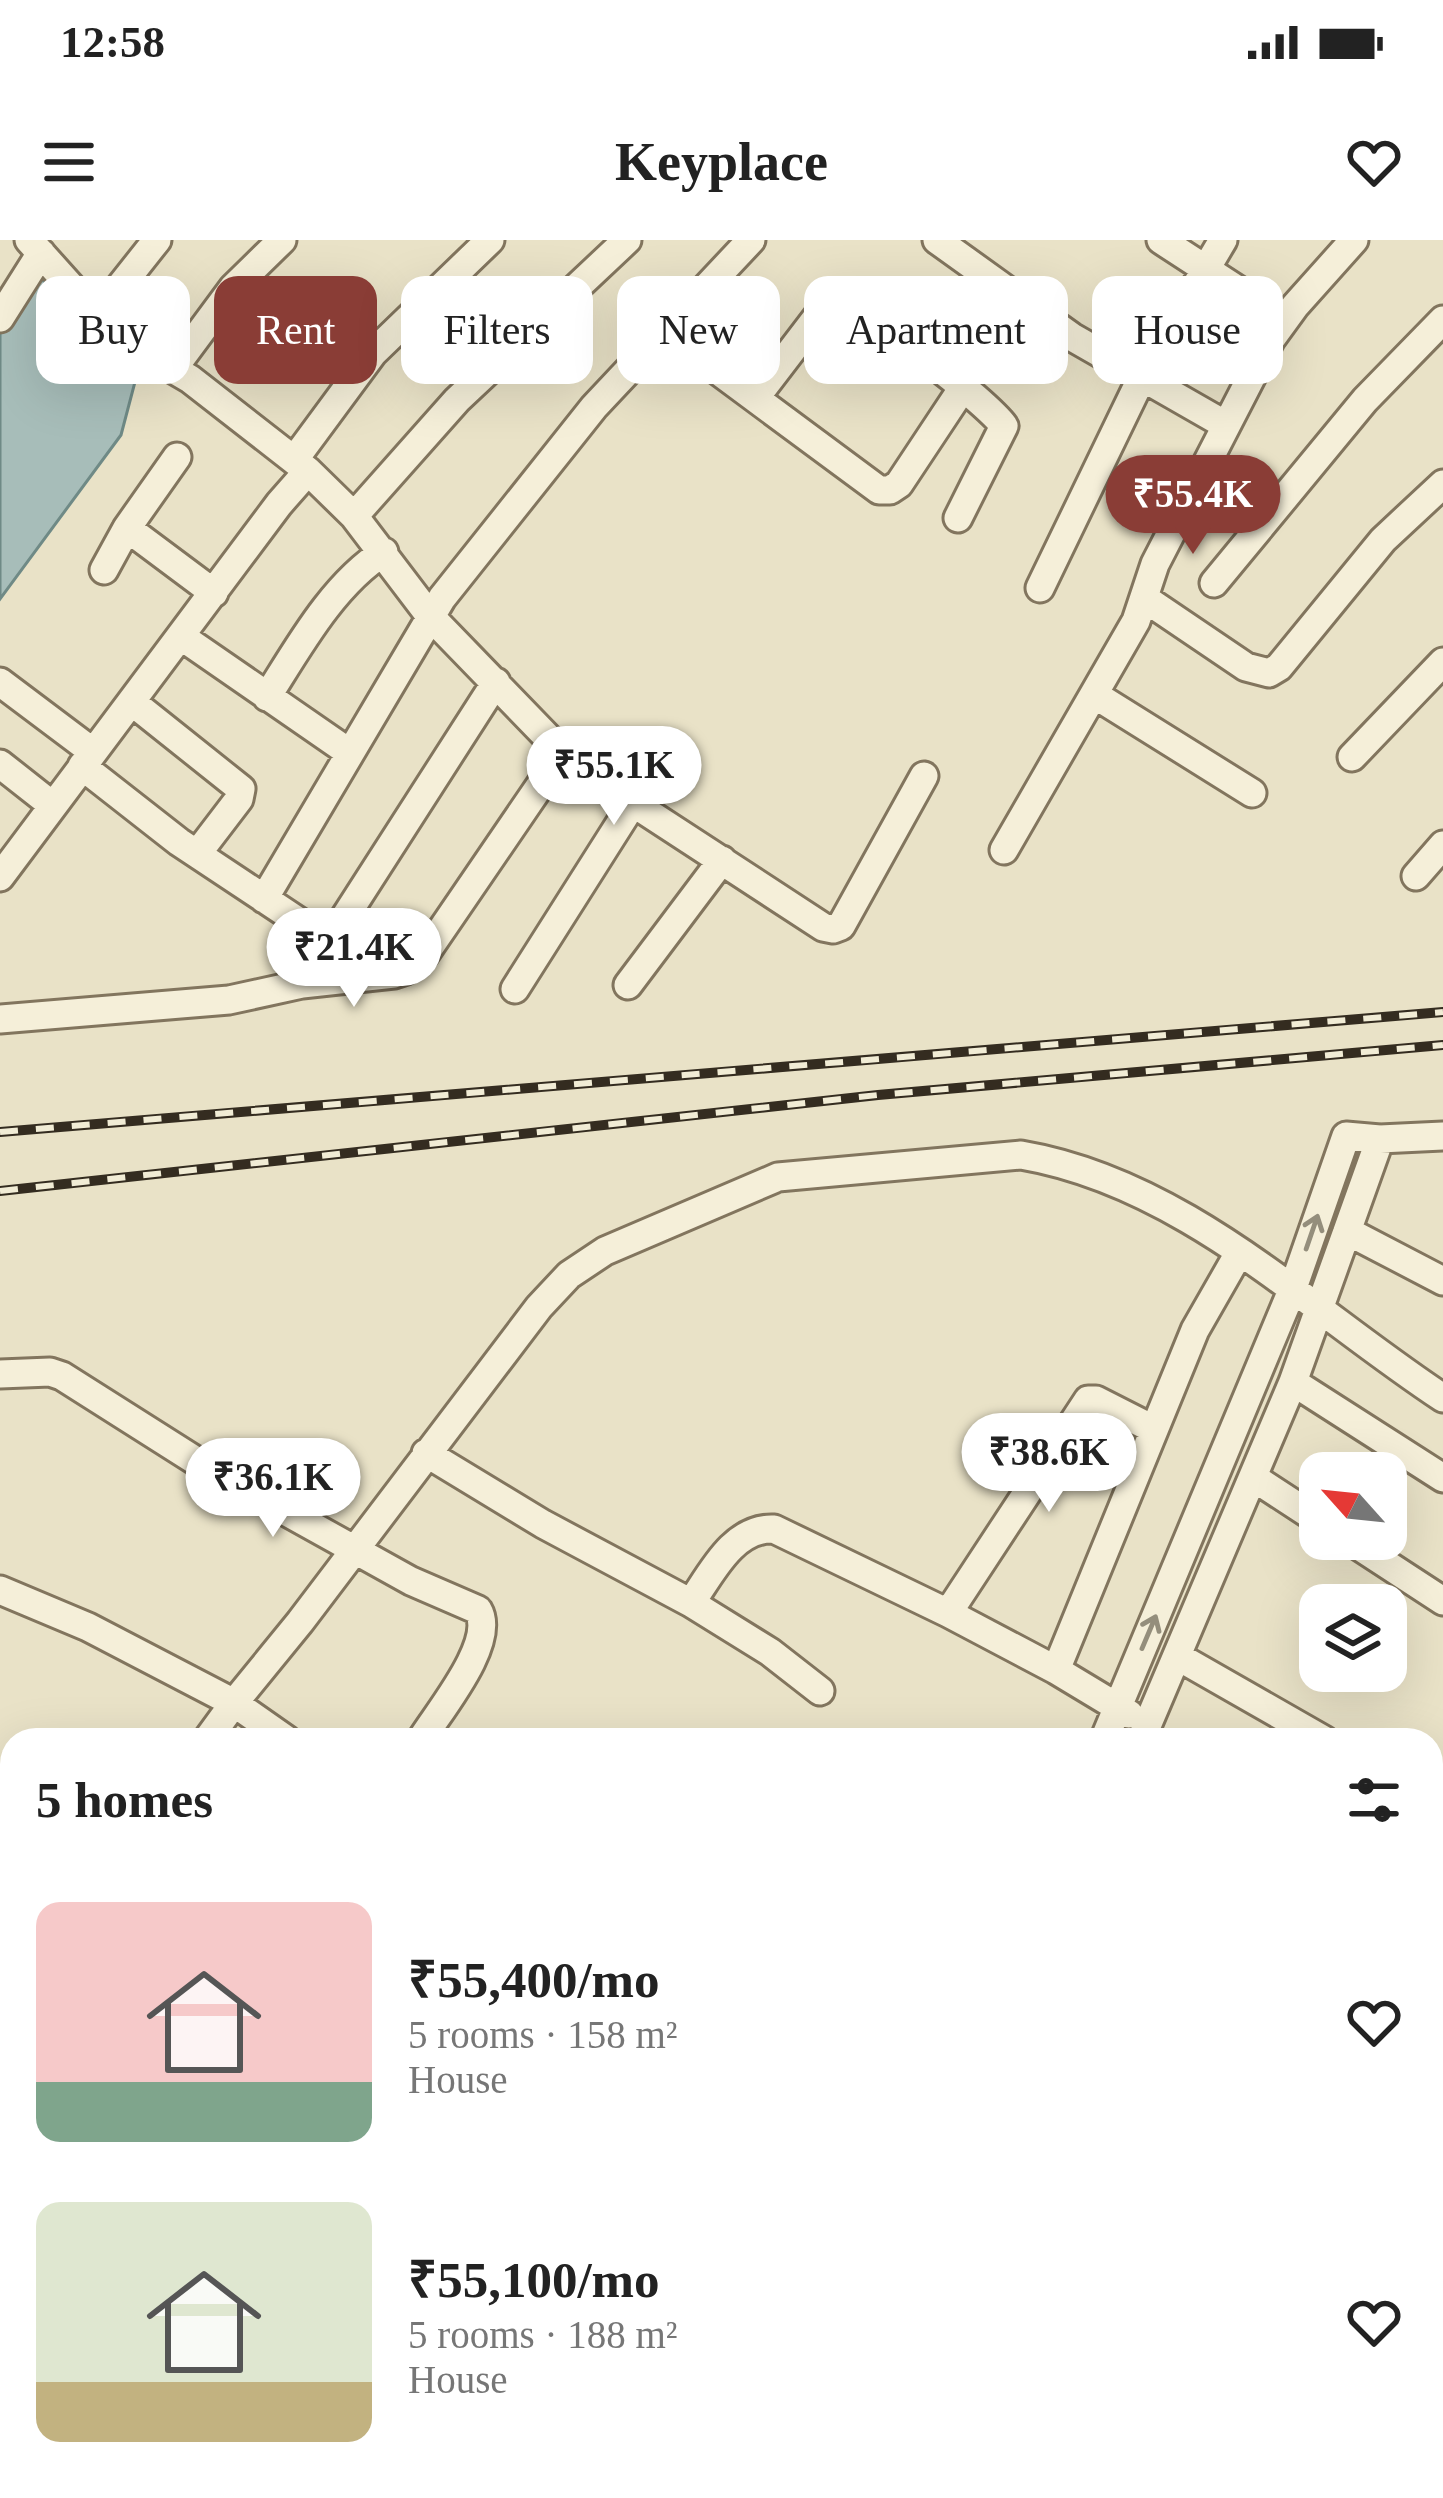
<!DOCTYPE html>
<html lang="en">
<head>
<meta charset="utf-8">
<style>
	:root { --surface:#fff; --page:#f2f2f2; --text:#222; --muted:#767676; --accent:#8a3d36 }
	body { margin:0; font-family:Georgia,serif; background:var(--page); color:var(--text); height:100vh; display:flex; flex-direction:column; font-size:45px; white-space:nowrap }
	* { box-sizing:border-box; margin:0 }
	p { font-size:39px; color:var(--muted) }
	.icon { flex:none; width:66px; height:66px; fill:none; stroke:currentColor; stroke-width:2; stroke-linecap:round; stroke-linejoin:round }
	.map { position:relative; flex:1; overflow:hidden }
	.drawer { position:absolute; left:0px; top:1488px; width:1443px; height:771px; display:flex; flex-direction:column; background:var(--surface); border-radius:36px 36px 0 0; box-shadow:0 12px 48px #0002 }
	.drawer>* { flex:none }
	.guide { position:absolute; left:36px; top:36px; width:1371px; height:108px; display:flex; gap:24px }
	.needle { width:78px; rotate:297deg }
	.buttons { position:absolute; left:1299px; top:1212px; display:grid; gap:24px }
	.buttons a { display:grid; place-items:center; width:108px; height:108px; border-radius:24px; background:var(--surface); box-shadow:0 12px 48px #0002; font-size:60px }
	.price { position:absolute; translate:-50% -102px; padding:0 27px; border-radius:42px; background:#fff; color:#222; font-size:39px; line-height:78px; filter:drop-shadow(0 3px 6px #0008) }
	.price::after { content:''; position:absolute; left:50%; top:72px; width:36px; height:27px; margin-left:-18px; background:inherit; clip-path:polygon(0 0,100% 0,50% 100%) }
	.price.on { background:var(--accent); color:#fff }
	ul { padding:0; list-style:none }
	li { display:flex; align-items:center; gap:36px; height:300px; padding:0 36px }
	li span { display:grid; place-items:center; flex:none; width:336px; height:240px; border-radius:24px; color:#555 }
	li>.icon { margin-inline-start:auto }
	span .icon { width:144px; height:144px; fill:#fffc; stroke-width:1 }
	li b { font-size:51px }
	h2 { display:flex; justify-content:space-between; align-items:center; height:144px; padding:0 36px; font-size:51px }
	.chip { padding:0 42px; border-radius:24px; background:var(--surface); box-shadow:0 12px 48px #0002; font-size:42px; line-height:108px }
	.chip.on { background:var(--accent); color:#fff }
	.status { display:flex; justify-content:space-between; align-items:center; height:84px; padding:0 60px; background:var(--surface); direction:ltr }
	.status svg { height:33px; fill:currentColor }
	header { display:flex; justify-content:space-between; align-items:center; height:156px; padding:0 36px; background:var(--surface); font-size:54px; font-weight:700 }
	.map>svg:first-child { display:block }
	.water { fill:#a7bdb9; stroke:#6f8a86; stroke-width:3 }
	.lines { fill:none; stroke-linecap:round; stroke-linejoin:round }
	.minor-casing { stroke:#82755e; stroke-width:33 }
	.minor { stroke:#f5efd9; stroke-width:27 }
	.rail-casing { stroke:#342c20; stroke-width:10 }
	.rail { stroke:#f1ecd5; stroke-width:6; stroke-dasharray:18; stroke-linecap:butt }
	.oneway { stroke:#948e7c }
</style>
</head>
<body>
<div class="status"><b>12:58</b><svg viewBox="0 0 49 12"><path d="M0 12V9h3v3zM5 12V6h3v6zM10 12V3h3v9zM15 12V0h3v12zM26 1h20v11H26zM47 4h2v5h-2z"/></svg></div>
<header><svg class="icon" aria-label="menu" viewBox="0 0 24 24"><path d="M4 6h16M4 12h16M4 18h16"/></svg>Keyplace<svg class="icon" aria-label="heart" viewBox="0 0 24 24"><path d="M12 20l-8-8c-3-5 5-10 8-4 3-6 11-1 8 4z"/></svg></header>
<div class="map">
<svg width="1443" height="2258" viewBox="0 0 1443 2258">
	<rect width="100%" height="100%" fill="#e9e2c7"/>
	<path class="water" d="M40,37L135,142L121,195L0,359V94Z"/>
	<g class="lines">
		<defs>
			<path id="minor" d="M937,0L1072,97L1224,184
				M1161,0L1284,80
				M100,72L157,0
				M0,78L41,13
				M667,93L879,250H890L899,244L962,149
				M173,129L233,48L282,0
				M756,157L821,72C828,67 830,64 838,65C866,67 987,162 1004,186L958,278
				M294,220L373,113L490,0
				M308,231L354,276L430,376L554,504L633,563L823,687L833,689L841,686L924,536
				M354,276L457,160L627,0
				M127,288L214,353
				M104,330L127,288L177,217
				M1214,343L1365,160L1443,80
				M1040,348L1142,137L1223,0
				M1144,358L1246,427L1269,433L1279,427L1383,300L1443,244
				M182,397L350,513
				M0,442L93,512
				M1095,455L1252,553
				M267,457C298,408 333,344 384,312
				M132,462L241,549L239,559L197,614
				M1352,517L1443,422
				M0,524L52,565
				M82,526L179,602L328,701
				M1004,610L1136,381L1155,324L1271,99L1295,66L1354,0
				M1416,636L1443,605
				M0,637L279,264L308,231L190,139L149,115L73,49L29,0
				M264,659L442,358L594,167L751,0
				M302,744L496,442
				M628,745L722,620
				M515,749L633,563
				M0,779L229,760L302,744L394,734L406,730L425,714L563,512
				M1347,991L1443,1041
				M0,1134L50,1132L62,1136L204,1226L411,1341L478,1370C497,1402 439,1471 421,1500
				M1293,1142L1443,1238
				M426,1213L543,1284L691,1363L770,1412L820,1451
				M1254,1238L1320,1281
				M1348,1299L1443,1361
				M0,1350L88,1387L234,1463L207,1500
				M691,1363C711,1334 733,1287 774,1289L948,1373L1056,1430L1129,1474
				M948,1373L1088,1160H1096L1153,1189
				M1177,1416L1324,1500
				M1056,1430L1195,1090L1239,1013
				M287,1500L234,1463L300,1382L539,1067L569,1035L605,1011L778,937L1021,915C1185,943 1309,1070 1443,1158
				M1104,1500L1293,1048L1346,896L1380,899L1443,896
				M1141,1500L1293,1142L1380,899
				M1431,1667L1443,1650
				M1431,1756L1443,1762
				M0,1815L12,1793
				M1431,1863L1443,1845
				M0,1996L12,2002
				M1431,2026L1443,2010
				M1431,2081L1443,2090
				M1431,2177L1443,2163
				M0,2181L12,2188
				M147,2247L165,2258
				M330,2247L351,2258
				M654,2247L676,2258
				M865,2247L882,2258
				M1303,2247L1317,2258
				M40,2258L47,2247
				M384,2258L392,2247
				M813,2258L818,2247
				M909,2258L915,2247
				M1033,2258L1041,2247
				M1229,2258L1239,2247"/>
		</defs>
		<use href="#minor" class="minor-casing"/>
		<use href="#minor" class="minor"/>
		<defs>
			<path id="rail" d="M0,892L1443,772
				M0,951L878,855L1443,805"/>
		</defs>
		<use href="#rail" class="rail-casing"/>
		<use href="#rail" class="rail"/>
	</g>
	<defs><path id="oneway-shaft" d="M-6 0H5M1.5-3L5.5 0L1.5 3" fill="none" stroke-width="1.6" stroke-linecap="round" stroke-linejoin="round" transform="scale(3)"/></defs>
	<g class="oneway">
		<use href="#oneway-shaft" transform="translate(1312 992) rotate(-71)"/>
		<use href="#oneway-shaft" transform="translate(1149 1392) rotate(-67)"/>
	</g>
</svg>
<div class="buttons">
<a><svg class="needle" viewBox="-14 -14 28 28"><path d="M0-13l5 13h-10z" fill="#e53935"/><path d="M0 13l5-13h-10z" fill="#767676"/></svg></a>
<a><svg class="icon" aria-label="layers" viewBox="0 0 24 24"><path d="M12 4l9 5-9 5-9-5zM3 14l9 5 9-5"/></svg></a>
</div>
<b class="price on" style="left:1193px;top:317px">₹55.4K</b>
<b class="price" style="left:614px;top:588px">₹55.1K</b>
<b class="price" style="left:354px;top:770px">₹21.4K</b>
<b class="price" style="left:1049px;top:1275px">₹38.6K</b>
<b class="price" style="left:273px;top:1300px">₹36.1K</b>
<div class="guide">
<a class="chip">Buy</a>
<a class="chip on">Rent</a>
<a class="chip">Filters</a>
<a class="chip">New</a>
<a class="chip">Apartment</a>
<a class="chip">House</a>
</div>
<section class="drawer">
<h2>5 homes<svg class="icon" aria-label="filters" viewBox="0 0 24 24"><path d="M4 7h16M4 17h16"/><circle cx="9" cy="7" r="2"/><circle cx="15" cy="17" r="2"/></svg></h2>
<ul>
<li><span style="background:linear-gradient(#f6c9c9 75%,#7fa58c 0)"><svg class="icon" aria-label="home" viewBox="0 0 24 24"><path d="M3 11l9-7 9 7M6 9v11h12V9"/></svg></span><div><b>₹55,400/mo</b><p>5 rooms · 158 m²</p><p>House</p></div><svg class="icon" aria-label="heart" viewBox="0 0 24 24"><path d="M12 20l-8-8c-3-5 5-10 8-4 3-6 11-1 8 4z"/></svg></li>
<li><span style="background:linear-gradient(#dfe7d0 75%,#c2b280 0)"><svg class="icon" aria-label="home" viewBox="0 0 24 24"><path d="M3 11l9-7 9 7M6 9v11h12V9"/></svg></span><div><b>₹55,100/mo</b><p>5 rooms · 188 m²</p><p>House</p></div><svg class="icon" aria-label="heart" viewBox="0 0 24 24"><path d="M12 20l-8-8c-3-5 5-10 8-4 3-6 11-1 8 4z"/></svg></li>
</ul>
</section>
</div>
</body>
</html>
